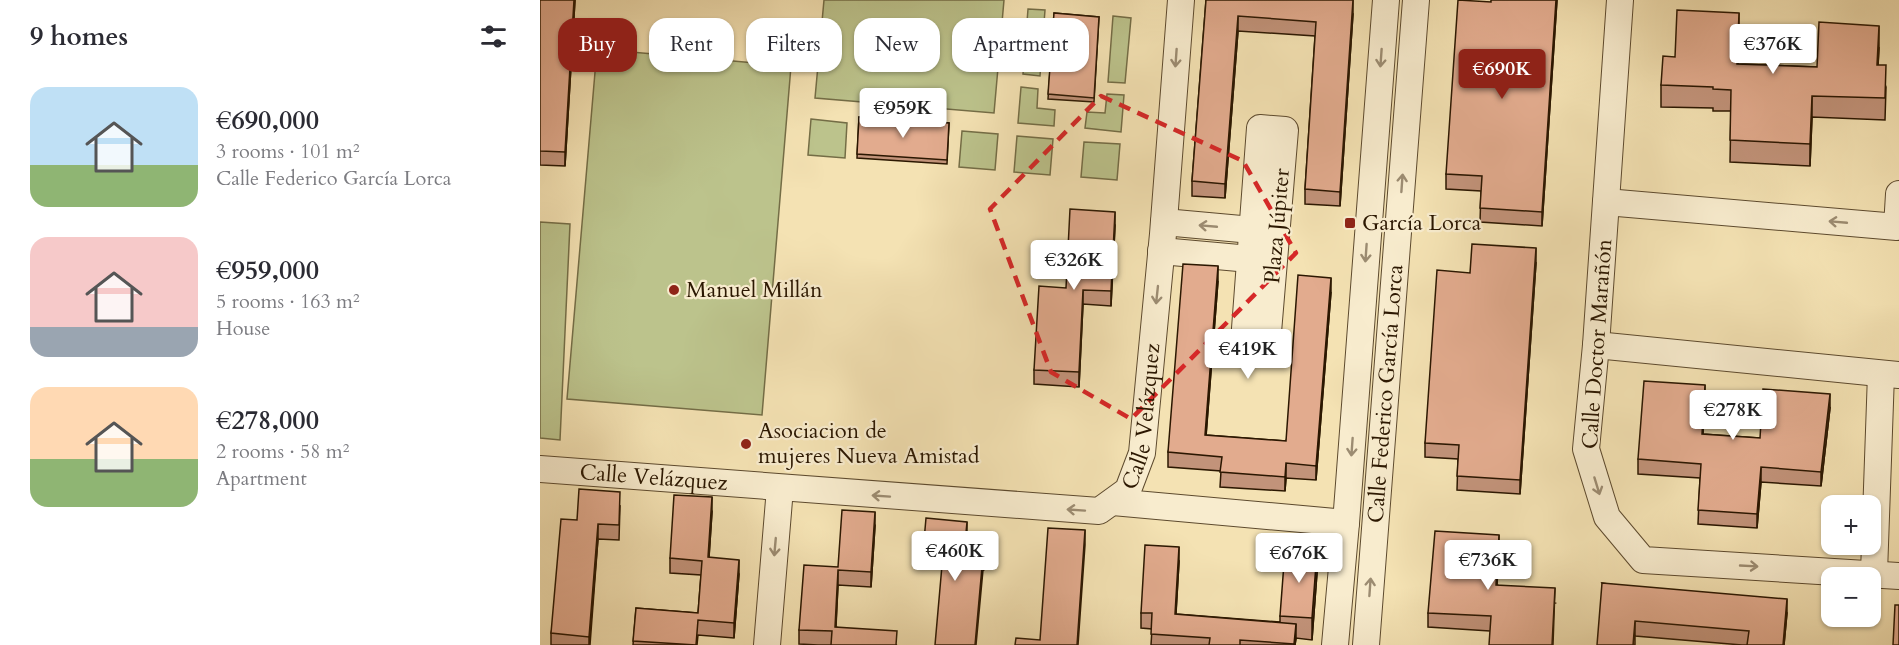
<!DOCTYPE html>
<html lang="en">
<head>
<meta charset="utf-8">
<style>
	:root { --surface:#fff; --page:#f7f7f7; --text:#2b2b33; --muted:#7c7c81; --accent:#8f2418 }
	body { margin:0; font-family:Cardo,serif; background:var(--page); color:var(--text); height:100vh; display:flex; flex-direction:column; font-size:22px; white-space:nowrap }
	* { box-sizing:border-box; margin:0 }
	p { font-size:20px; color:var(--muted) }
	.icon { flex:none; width:33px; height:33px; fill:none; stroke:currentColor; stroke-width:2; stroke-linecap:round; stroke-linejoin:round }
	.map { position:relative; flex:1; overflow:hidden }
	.side { display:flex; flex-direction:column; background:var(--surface); width:540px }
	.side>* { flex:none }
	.banner { position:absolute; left:18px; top:18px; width:570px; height:54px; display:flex; gap:12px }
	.controls { position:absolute; left:1281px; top:495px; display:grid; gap:12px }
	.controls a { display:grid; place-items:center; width:60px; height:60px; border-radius:12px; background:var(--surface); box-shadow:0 2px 4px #0004; font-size:30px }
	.price { position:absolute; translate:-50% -51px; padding:0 14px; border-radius:6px; background:#fff; color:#222; font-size:20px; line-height:39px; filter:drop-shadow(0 2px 3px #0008) }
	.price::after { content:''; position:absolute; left:50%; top:36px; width:18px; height:14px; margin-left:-9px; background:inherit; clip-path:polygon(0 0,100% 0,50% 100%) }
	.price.active { background:var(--accent); color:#fff }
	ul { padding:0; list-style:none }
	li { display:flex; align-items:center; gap:18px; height:150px; padding:0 30px }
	li span { display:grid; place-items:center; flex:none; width:168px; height:120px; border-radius:18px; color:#555 }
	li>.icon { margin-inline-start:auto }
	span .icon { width:72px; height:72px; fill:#fffc; stroke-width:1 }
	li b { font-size:26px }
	h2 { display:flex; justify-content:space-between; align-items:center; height:72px; padding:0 30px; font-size:26px }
	.tag { padding:0 21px; border-radius:18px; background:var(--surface); box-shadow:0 2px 4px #0004; font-size:21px; line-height:54px }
	.tag.active { background:var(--accent); color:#fff }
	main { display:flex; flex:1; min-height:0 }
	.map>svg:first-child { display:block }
	.green { fill:#bcc38c; stroke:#746d46; stroke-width:1.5 }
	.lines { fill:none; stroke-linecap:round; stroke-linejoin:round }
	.street-casing { stroke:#5d4a2e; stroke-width:28 }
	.street { stroke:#f8ecce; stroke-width:26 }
	.wall { fill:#c2937a; stroke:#2b1701; stroke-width:1.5 }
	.shaded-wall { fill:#9e7863; stroke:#2b1701; stroke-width:1.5 }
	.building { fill:#e2ab8e; stroke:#2b1701; stroke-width:1.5 }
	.oneway { stroke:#9c8c72 }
	.marked { fill:none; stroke:#d62828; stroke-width:4.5; stroke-dasharray:12 8; stroke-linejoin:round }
	.poi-dot { fill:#8f2418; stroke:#f8ecce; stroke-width:2 }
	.labels { text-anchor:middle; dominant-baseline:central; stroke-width:4.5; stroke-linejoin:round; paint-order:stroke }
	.poi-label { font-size:22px; fill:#2b1701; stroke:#f8ecce; text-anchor:start }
	.street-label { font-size:22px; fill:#2b1701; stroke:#f8ecce }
</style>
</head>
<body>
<main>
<section class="side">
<h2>9 homes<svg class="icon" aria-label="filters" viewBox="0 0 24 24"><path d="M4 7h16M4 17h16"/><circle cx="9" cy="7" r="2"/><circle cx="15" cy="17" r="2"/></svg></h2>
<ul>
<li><span style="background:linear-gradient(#bfe0f5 65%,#8fb573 0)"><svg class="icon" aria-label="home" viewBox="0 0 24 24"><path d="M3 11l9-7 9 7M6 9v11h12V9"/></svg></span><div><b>€690,000</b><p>3 rooms · 101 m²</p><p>Calle Federico García Lorca</p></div></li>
<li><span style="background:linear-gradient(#f6c9c9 75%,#9aa5b1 0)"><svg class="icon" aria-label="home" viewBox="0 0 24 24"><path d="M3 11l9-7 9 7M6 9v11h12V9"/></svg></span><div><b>€959,000</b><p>5 rooms · 163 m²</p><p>House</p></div></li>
<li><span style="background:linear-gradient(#ffd9b3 60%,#8fb573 0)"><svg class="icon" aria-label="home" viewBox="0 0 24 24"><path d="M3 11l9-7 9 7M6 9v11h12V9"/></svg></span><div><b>€278,000</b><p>2 rooms · 58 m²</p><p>Apartment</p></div></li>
</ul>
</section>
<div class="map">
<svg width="1359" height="645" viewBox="0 0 1359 645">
	<rect width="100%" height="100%" fill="#f4e2b3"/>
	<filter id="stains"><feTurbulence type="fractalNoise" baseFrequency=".00333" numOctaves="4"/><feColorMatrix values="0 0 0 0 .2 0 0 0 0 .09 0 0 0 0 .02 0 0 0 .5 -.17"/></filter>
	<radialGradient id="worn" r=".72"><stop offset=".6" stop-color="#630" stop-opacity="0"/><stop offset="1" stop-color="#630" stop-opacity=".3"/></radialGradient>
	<path class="green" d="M284,0H464L454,113L275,98Z
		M488,9L505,10L500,76L483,74Z
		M573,16L591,18L585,83L568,82Z
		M57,49L251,66L222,415L27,399Z
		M481,87L498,89L497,108L515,110L514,126L478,123Z
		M567,94L584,95L581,132L545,128L547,112L565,113Z
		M271,119L307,123L305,158L268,155Z
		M422,131L458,134L455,170L419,167Z
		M477,136L513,139L510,175L474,172Z
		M544,142L580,144L577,180L541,177Z
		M0,222L30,224L20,440L0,438Z"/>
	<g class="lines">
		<defs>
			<g id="street">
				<path d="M1080,0L1056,345L1046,449L1067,517L1103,560L1359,576"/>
				<path d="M720,128L745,130L727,344L704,342Z"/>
				<path d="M1066,202L1357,227L1359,194"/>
				<path d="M624,222L712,230"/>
				<path d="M621,251L710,259"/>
				<path d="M1056,345L1359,375"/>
				<path id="s1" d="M0,469L559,511L588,490L602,453L623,234L641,0"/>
				<path d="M573,502L806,523"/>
				<path d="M1334,573L1341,374"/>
				<path d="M227,645L240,488"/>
				<path d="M795,645L806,523L846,0"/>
				<path id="s2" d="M826,645L876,0"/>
			</g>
		</defs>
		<use href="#street" class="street-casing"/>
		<use href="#street" class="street"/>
	</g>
	<path class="wall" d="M0,0H35L25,166L0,165Z
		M666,0L813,14L800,206L765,204V189L775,36L698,31L685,198L652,196V181Z
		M1017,0L1002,226L940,222L941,191L906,189V174Z
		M514,13L559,17L554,102L508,99Z
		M1199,35L1198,64L1277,67L1339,48L1338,65L1346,87L1345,120L1272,117L1270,166L1190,162L1191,111H1173V108L1121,107V85L1135,57Z
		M319,117L409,123L407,164L317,158Z
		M575,226L571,306L543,304L539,387L494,384V370L526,288Z
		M996,263L980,494L917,490L918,459L885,457V443L930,273Z
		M678,281L666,435L746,441L791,292L776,480L746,478L745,491L680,487L681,471L628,467V452Z
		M1165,400L1163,434L1220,438L1290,408L1281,486L1221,482L1217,528L1158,524L1160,478L1098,474V459Z
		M80,506L79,540L58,539L50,645H11V633L37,520Z
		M172,512L169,558L199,574L194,638L158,635L157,645H93L96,608L158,613L161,575L130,573V558Z
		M335,526L331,587L298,585L296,627L357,645H278L259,644V630L298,567Z
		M427,536L426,554L443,570L383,566V552Z
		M959,550L957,585L1015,603L950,631L888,627V613Z
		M639,562L636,614L740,622V616L777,573L772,640L756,638L755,645H611L612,629L601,628V613Z
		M1062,583L1247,613L1244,645H1202L1095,636Z"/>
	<path class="shaded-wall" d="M34,0H35L25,166V152Z
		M813,0V14L800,206V192Z
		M1016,0H1017L1002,226V212Z
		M1199,13V35L1197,86V64Z
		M698,16V31L685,198V184Z
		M1339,26V48L1337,86V65Z
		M1272,96V117L1270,166V144Z
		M575,212V226L571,306V291Z
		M996,248V263L980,494V480Z
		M678,266V281L665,450V435Z
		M791,278V292L776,480V466Z
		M543,290V304L539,387V372Z
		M1165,385V400L1162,448V434Z
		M1290,394V408L1281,486V472Z
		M746,463V478L745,491V477Z
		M1221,467V482L1217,528V514Z
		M172,497V512L168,572V557Z
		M335,512V526L331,587V572Z
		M427,522V536L424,569V554Z
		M58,524V539L49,645V637Z
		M545,530V545L538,645H537Z
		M959,535V550L956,599V585Z
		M639,547V562L635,629V614Z
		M777,551V573L772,640V618Z
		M443,556V570L436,645H435Z
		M199,560V574L194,638V623Z
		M298,570V585L295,642V627Z
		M1015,588L1013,645H1012Z
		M1247,599V613L1244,645H1243Z
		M1095,621V645H1093Z
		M756,624V639L755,645H754Z"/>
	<path class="building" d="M0,0H34L25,152L0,151Z
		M666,0H813L800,192L765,189L776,22L698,16L685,184L652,181Z
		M918,0L951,2V0H1016L1002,212L940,208L942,176L906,174Z
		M1137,10L1199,13L1197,64L1277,67L1279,22L1339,26L1337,65H1346L1345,98L1272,96L1270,144L1190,140L1191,90L1173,89V87L1121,85L1123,56L1135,57Z
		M514,13L559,17L554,98L508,94Z
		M319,117L409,123L407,160L317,154Z
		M530,209L575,212L571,291L543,290L539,372L494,370L499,286L526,288Z
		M932,244L996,248L980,480L917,476L919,445L885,443L897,270L930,273Z
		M643,264L678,266L665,435L746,441L758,275L791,278L776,466L746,463L745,477L680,472L682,457L628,452Z
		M1104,381L1165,385L1162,434L1220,438L1223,389L1290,394L1281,472L1221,467L1217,514L1158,510L1161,464L1098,459Z
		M39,489L80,492L79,525L58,524L49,637L11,633L21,519L37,520Z
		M134,495L172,497L168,557L199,560L194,623L158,620L156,645L93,641L96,608L158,613L162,561L130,558Z
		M302,510L335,512L331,572L298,570L295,627L357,631L356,645H291L292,631L259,630L264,565L298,567Z
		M386,518L427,522L424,554L443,556L435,645H395L403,554L383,552Z
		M508,528L545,530L537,645H475L476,638L500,640Z
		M895,531L959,535L956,585L1015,588L1012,645H949L951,616L888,613Z
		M605,545L639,547L635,614L756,624L754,644L700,640V645H669L670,638L611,634L612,613H601Z
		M745,550L777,551L772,618L740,616Z
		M1062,583L1247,599L1243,645H1207L1209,631L1095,621L1093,645H1057Z
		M1355,605H1359V645H1353Z"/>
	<defs><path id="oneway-shaft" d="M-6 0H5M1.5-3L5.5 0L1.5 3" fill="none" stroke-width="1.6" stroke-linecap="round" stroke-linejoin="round" transform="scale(1.5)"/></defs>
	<g class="oneway">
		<use href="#oneway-shaft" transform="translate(636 58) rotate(94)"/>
		<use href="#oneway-shaft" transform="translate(841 58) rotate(94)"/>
		<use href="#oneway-shaft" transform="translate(862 183) rotate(-86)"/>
		<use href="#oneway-shaft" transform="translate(1298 222) rotate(-175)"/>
		<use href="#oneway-shaft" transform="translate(668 226) rotate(-175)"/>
		<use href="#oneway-shaft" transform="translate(826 253) rotate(94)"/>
		<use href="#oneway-shaft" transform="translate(617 295) rotate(96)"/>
		<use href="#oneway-shaft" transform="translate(812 447) rotate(94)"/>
		<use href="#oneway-shaft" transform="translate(1057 486) rotate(73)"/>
		<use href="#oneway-shaft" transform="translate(341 496) rotate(-176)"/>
		<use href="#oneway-shaft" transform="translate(536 510) rotate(-176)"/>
		<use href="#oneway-shaft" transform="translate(235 547) rotate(95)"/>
		<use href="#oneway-shaft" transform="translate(1209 566) rotate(3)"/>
		<use href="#oneway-shaft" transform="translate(830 587) rotate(-86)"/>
	</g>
	<path class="marked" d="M561,96L703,161L756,253L591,419L511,372L450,209Z"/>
	<g class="poi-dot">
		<rect x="804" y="217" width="12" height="12" rx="3"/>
		<circle cx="134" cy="290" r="6"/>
		<circle cx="206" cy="444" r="6"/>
	</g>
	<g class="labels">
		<g class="poi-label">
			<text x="822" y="223">García Lorca</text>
			<text x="146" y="290">Manuel Millán</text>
			<text x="218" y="431">Asociacion de<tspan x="218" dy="25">mujeres Nueva Amistad</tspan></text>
		</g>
		<g class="street-label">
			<text transform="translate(737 226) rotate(-85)">Plaza Júpiter</text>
			<text transform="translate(1057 344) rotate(-86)">Calle Doctor Marañón</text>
			<text stroke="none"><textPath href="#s2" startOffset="252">Calle Federico García Lorca</textPath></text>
			<text stroke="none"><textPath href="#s1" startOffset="672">Calle Velázquez</textPath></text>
			<text stroke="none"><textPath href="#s1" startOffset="114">Calle Velázquez</textPath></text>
		</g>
	</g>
	<rect width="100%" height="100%" filter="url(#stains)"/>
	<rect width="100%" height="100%" fill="url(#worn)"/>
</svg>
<div class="controls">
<a>+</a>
<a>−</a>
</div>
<b class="price" style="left:1233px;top:75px">€376K</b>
<b class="price active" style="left:962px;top:100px">€690K</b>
<b class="price" style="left:363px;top:139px">€959K</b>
<b class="price" style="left:534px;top:291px">€326K</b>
<b class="price" style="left:708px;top:380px">€419K</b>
<b class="price" style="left:1193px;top:441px">€278K</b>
<b class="price" style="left:415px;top:582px">€460K</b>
<b class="price" style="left:759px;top:584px">€676K</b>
<b class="price" style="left:948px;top:591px">€736K</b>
<div class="banner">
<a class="tag active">Buy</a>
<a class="tag">Rent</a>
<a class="tag">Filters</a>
<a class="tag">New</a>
<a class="tag">Apartment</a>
</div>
</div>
</main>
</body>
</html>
